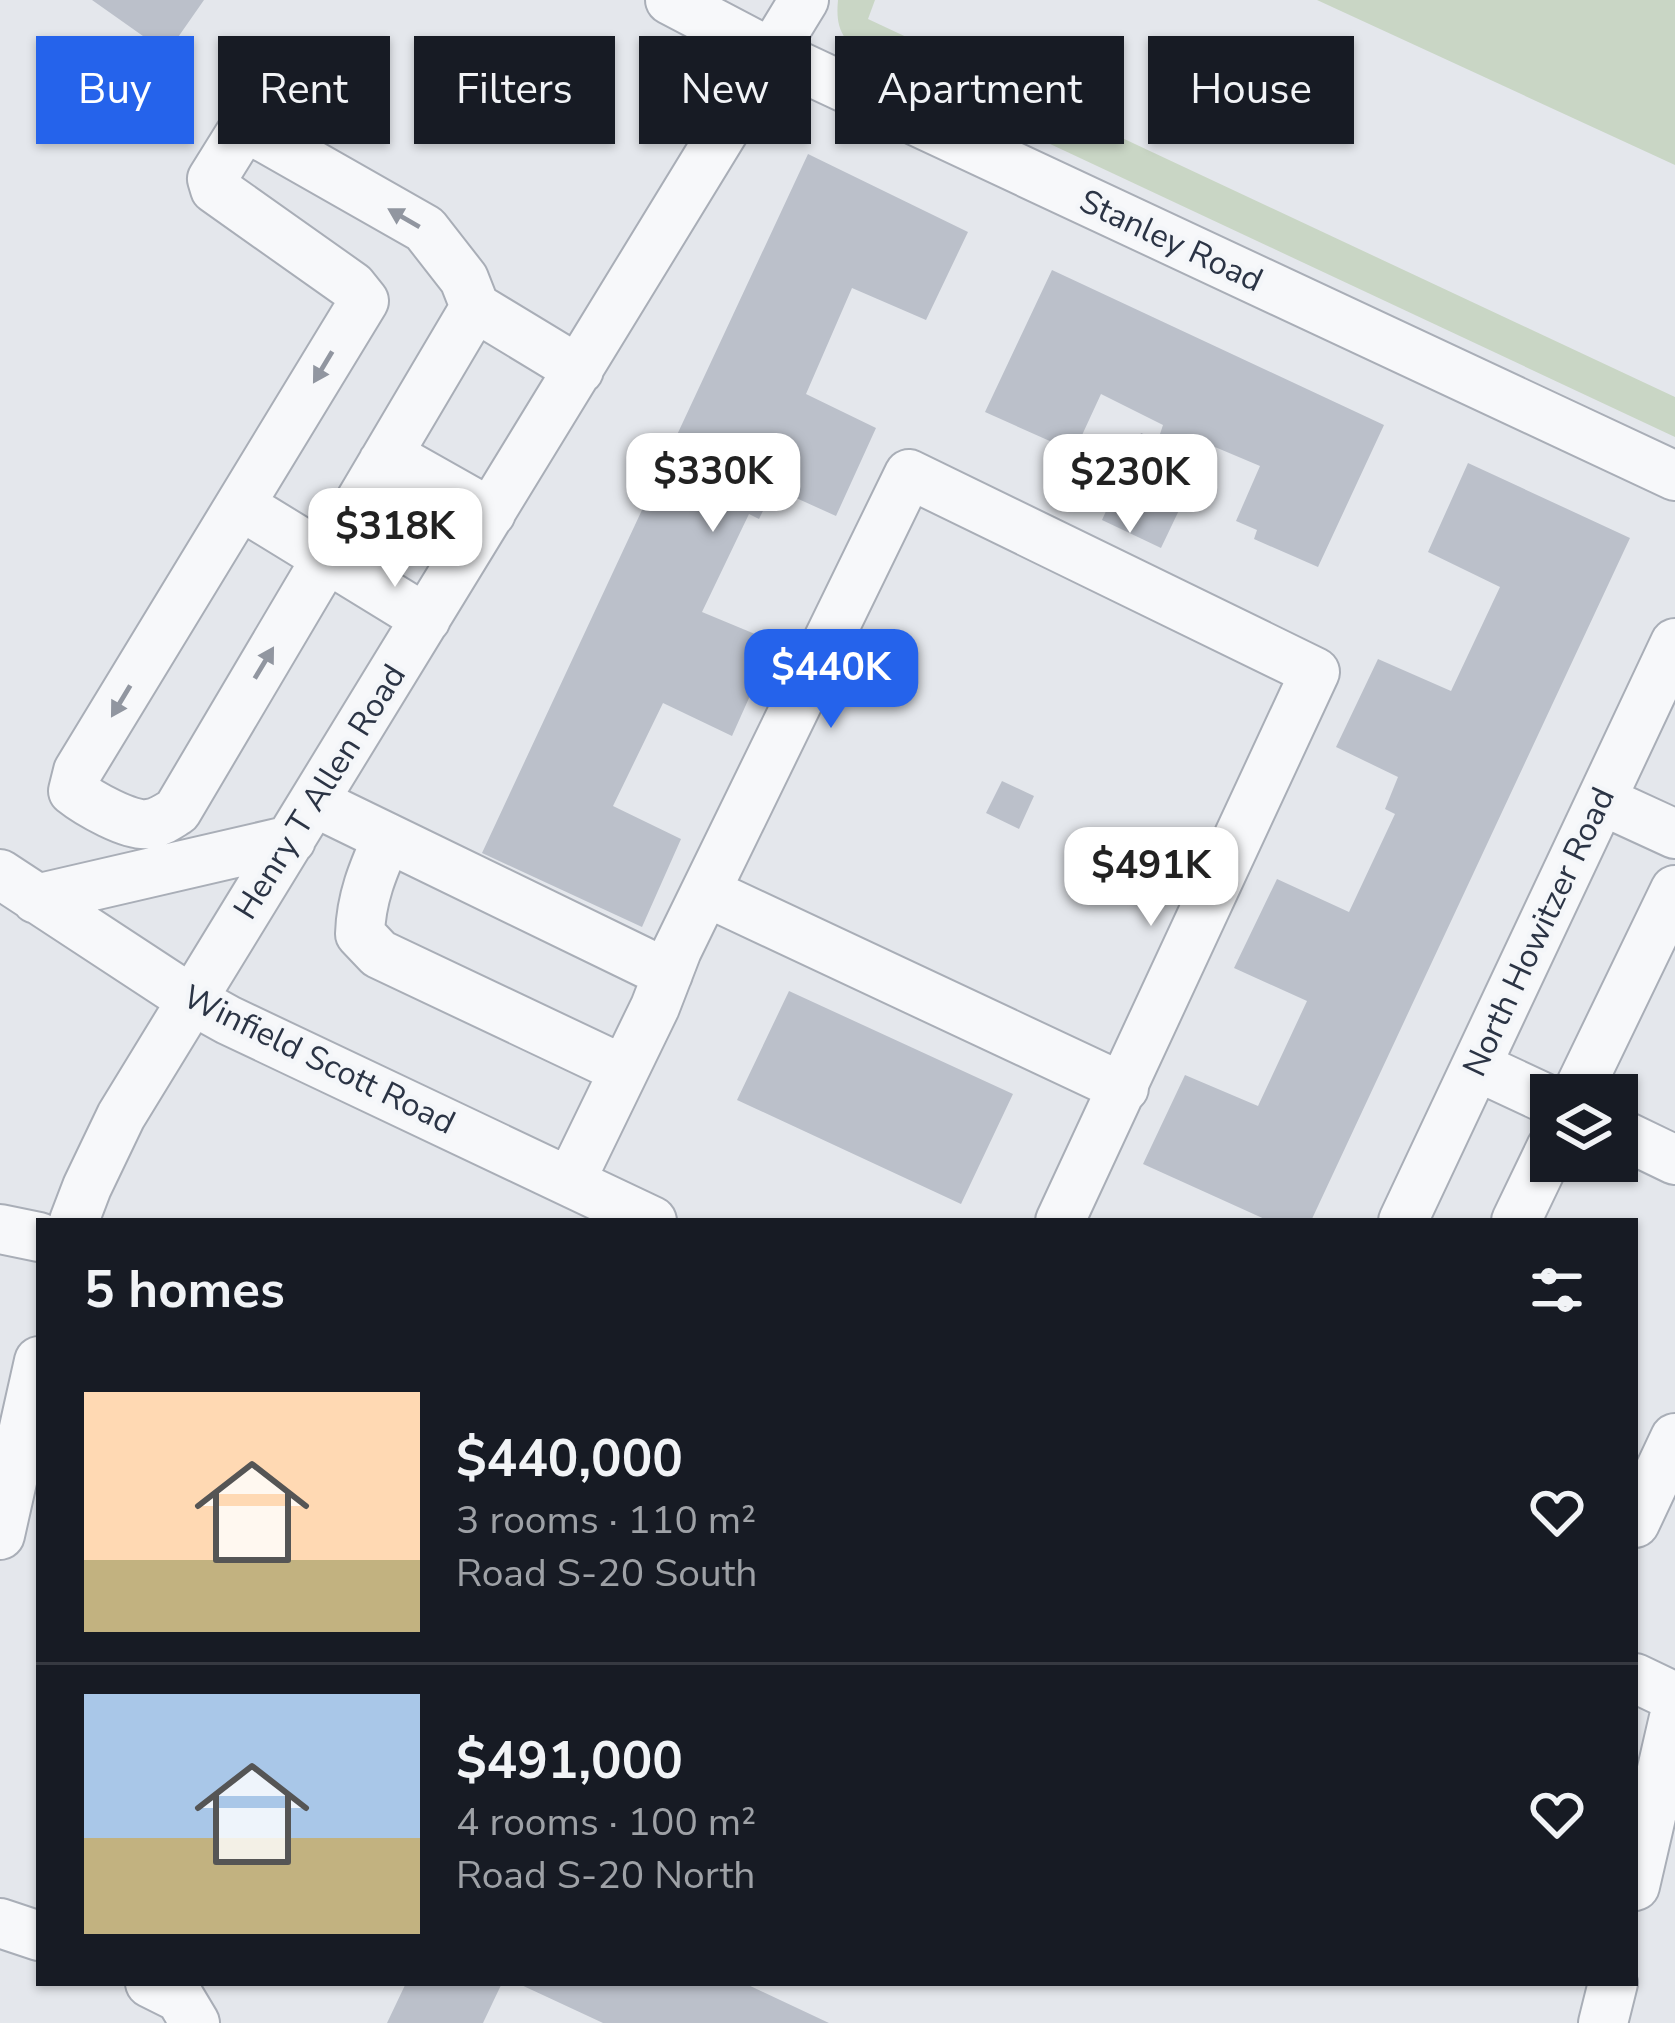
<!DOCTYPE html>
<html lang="en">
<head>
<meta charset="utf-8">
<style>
	:root { --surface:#171b24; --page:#242831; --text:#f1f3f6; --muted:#9ea1a6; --line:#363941; --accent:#2563eb }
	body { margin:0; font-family:"Nunito Sans",sans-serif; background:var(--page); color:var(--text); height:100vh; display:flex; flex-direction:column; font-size:45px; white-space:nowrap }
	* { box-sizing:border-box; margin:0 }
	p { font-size:39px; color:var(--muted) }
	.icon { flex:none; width:66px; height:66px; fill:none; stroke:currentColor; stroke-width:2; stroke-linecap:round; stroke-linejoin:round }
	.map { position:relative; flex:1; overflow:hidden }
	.sheet { position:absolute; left:36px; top:1218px; width:1602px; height:768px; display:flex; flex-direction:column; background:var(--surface); border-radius:0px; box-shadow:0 3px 9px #0004 }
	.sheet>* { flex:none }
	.guide { position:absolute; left:36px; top:36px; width:1605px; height:108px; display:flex; gap:24px }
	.tools { position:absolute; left:1530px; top:1074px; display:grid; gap:24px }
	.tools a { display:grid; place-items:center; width:108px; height:108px; border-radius:0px; background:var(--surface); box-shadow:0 3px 9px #0004; font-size:60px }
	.price { position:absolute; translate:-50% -102px; padding:0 27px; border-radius:24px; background:#fff; color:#222; font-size:39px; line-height:78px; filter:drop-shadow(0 3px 6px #0008) }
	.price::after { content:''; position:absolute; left:50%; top:72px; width:36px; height:27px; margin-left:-18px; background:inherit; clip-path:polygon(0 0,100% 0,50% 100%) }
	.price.selected { background:var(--accent); color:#fff }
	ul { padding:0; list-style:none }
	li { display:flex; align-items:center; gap:36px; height:300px; padding:0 48px }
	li+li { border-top:3px solid var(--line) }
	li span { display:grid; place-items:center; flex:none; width:336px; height:240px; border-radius:0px; color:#555 }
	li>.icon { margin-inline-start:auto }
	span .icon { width:144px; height:144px; fill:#fffc; stroke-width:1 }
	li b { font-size:51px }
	h2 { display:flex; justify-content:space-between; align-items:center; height:144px; padding:0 48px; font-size:51px }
	.tag { padding:0 42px; border-radius:0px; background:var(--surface); box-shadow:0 3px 9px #0004; font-size:42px; line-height:108px }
	.tag.selected { background:var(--accent); color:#fff }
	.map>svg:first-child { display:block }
	.green { fill:#c9d6c5 }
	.building { fill:#bbc0ca }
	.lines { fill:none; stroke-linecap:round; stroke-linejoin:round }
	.minor-casing { stroke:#a9aeb7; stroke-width:52 }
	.minor { stroke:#f7f8fa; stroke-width:48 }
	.oneway { fill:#9196a0 }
	.labels { text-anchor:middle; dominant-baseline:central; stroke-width:9; stroke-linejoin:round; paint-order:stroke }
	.street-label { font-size:33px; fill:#2b3445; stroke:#f4f6f9 }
</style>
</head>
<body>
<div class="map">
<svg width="1675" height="2023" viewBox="0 0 1675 2023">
	<rect width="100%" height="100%" fill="#e4e7ec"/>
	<path class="green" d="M838,0H875L868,19L1675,397V437L869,59C844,42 835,31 838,0Z
		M1317,0H1675V165Z"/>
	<path class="building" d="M92,0H204L167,53Z
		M808,154L968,232L926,320L852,288L806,394L876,428L836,516L774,488L759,519L749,514L702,612L774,642L732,736L663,703L613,806L681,839L642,927L482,853Z
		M1052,270L1384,425L1318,567L1254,539L1257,530L1236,521L1260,466L1196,439L1189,455L1202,462L1161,548L1102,520L1141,433L1158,440L1163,425L1101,394L1077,446L1055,437L1052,442L985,412Z
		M1468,463L1630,538L1311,1221H1269L1143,1164L1185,1075L1258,1106L1307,1001L1234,968L1277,879L1349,912L1395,814L1385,809L1398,777L1336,747L1378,659L1451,691L1500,587L1428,552Z
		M1002,781L1034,796L1019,829L986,813Z
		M789,991L1013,1094L961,1204L737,1100Z
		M406,1983H502L483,2023H387Z
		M517,1983H744L829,2023H603Z"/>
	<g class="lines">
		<defs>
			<path id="minor" d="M670,0L773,54L1675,476
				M475,307L177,811C167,817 159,823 148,824C130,827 88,803 73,791L78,771L364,301L352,286L215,189L212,179L240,134L251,130L425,229L464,279L475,307L579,370
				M383,462L406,465L491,513
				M240,505L426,619
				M1601,800L1675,834
				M314,802L668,974
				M387,838C373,870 361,898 360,934L379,954L624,1070
				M0,874L192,1000L228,1020L652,1221
				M706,892L1124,1088
				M36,899L291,840
				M1476,1066L1551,1101
				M1576,1095L1675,890
				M1617,1132L1675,1160
				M570,1182L655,1007L677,950L909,474L1315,672L1060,1221
				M74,1221L87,1187L121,1116L804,0
				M1403,1221L1675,643
				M1516,1221L1551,1148
				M0,1229L39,1237
				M1635,1523L1675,1438
				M0,1535L39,1361
				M1635,1678L1675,1697
				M1635,1886L1675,1713
				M0,1923L39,1936
				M150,1983L180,1998L195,2023
				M1603,2023L1613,1983"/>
		</defs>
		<use href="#minor" class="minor-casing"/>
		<use href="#minor" class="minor"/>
	</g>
	<defs><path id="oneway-solid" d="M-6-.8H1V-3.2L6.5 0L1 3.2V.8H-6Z" transform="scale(3)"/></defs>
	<g class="oneway">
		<use href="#oneway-solid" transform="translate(404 218) rotate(-150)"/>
		<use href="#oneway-solid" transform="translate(323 367) rotate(121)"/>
		<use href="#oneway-solid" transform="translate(264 663) rotate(-59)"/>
		<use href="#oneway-solid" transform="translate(121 701) rotate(121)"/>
	</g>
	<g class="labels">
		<g class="street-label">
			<text transform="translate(1171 241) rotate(25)">Stanley Road</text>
			<text transform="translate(320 792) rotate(-58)">Henry T Allen Road</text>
			<text transform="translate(1539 932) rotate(-65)">North Howitzer Road</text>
			<text transform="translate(319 1060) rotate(26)">Winfield Scott Road</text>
		</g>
	</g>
</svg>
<div class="tools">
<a><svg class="icon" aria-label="layers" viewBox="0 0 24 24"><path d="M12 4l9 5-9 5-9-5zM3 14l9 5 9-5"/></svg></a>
</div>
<b class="price" style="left:713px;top:535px">$330K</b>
<b class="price" style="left:1130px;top:536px">$230K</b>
<b class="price" style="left:395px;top:590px">$318K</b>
<b class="price selected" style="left:831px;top:731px">$440K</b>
<b class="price" style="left:1151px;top:929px">$491K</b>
<div class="guide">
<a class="tag selected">Buy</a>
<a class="tag">Rent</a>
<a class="tag">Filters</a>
<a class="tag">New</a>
<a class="tag">Apartment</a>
<a class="tag">House</a>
</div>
<section class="sheet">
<h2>5 homes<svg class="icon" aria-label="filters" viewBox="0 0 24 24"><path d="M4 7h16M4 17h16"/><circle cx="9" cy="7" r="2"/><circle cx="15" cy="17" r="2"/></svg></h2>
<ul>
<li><span style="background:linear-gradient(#ffd9b3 70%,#c2b280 0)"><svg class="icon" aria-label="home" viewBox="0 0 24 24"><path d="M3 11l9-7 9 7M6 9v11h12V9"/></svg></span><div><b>$440,000</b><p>3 rooms · 110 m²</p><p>Road S-20 South</p></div><svg class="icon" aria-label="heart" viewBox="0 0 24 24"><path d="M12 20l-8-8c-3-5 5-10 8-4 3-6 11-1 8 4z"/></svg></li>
<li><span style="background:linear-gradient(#a9c7e8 60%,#c2b280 0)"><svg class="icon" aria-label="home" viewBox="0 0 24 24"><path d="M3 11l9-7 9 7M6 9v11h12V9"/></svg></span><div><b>$491,000</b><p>4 rooms · 100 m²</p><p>Road S-20 North</p></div><svg class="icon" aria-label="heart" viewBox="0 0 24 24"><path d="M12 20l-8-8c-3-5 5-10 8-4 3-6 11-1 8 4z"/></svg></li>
</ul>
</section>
</div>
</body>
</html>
